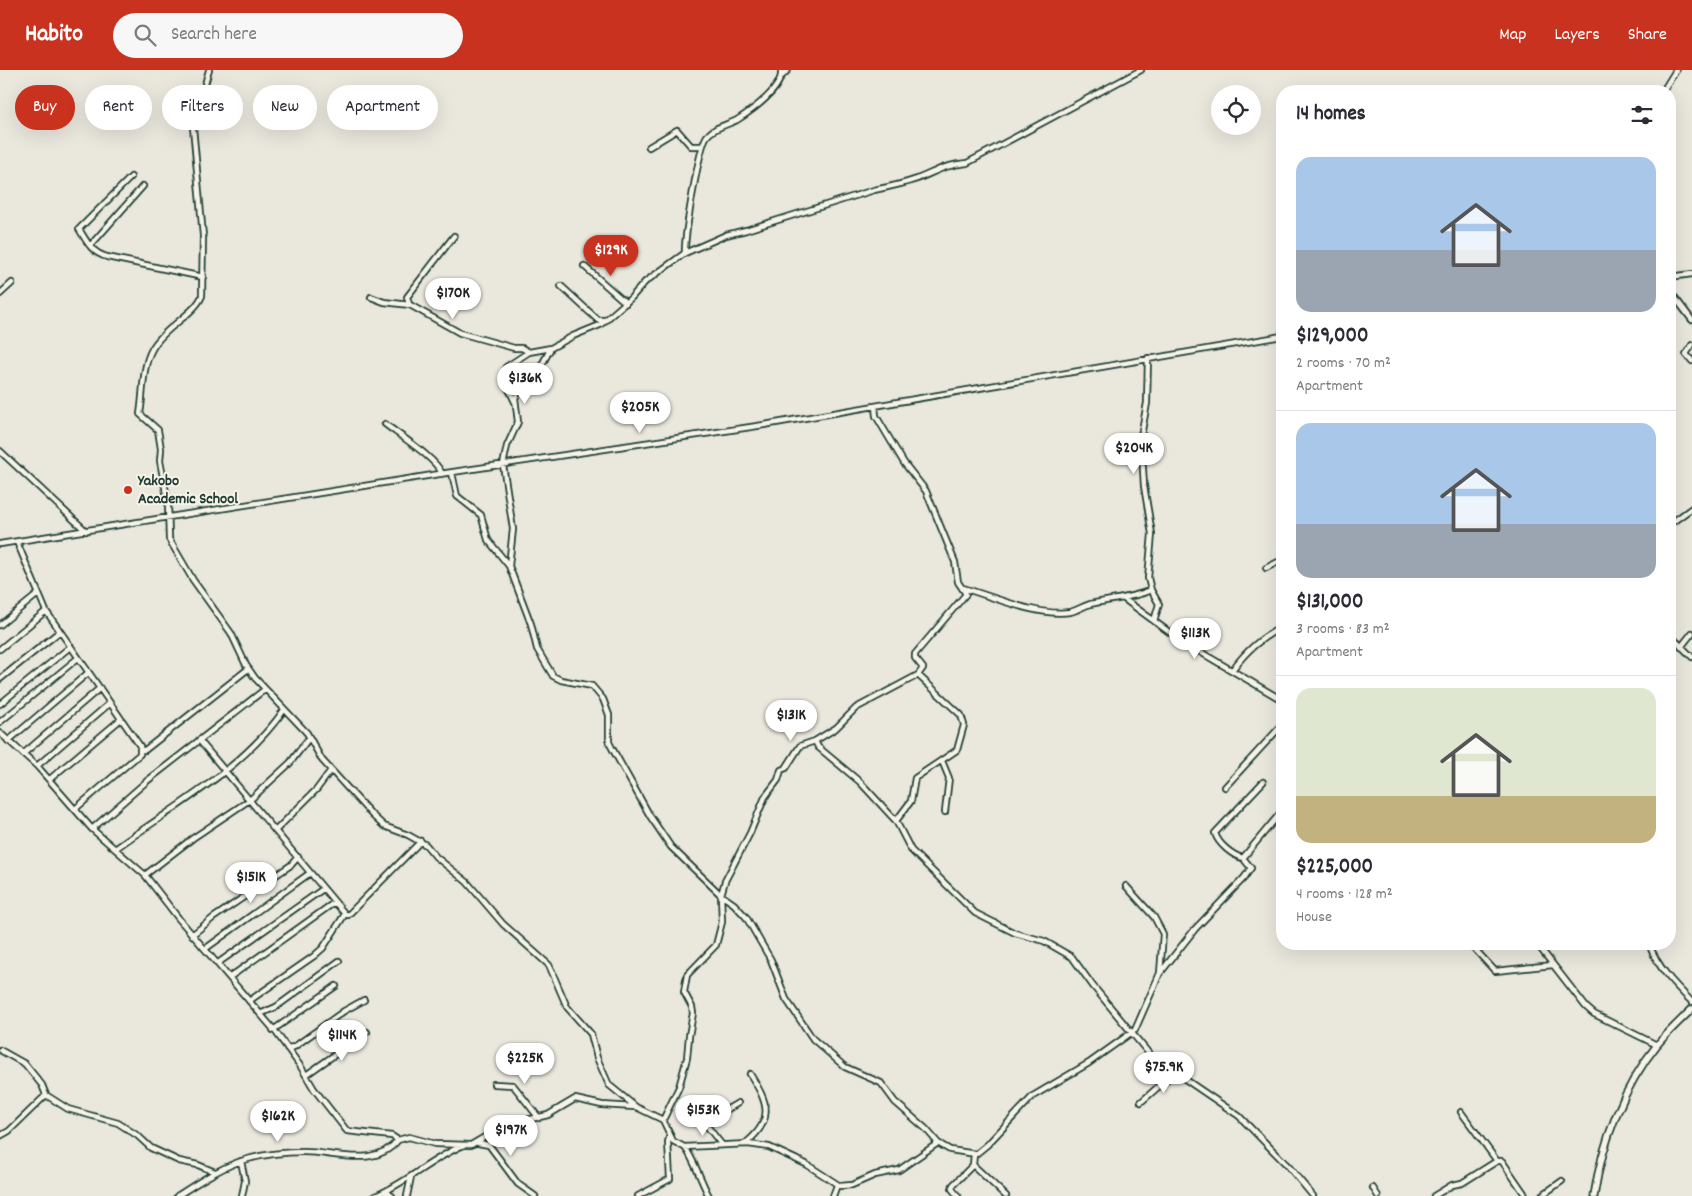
<!DOCTYPE html>
<html lang="en">
<head>
<meta charset="utf-8">
<style>
	:root { --surface:#fff; --page:#f7f7f7; --text:#2b2b33; --muted:#7c7c81; --line:#e1e1e2; --accent:#c8321e }
	body { margin:0; font-family:Dekko,sans-serif; background:var(--page); color:var(--text); height:100vh; display:flex; flex-direction:column; font-size:19px; white-space:nowrap }
	* { box-sizing:border-box; margin:0 }
	p { font-size:16px; color:var(--muted) }
	.icon { flex:none; width:28px; height:28px; fill:none; stroke:currentColor; stroke-width:2; stroke-linecap:round; stroke-linejoin:round }
	.map { position:relative; flex:1; overflow:hidden }
	.panel { position:absolute; left:1276px; top:15px; width:400px; height:865px; display:flex; flex-direction:column; background:var(--surface); border-radius:20px; box-shadow:0 5px 20px #0002 }
	.panel>* { flex:none }
	.top-card { position:absolute; left:15px; top:15px; width:475px; height:45px; display:flex; gap:10px }
	.buttons { position:absolute; left:1211px; top:15px; display:grid; gap:10px }
	.buttons a { display:grid; place-items:center; width:50px; height:50px; border-radius:50%; background:var(--surface); box-shadow:0 5px 20px #0002; font-size:25px }
	.price { position:absolute; translate:-50% -42px; padding:0 11px; border-radius:18px; background:#fff; color:#222; font-size:16px; line-height:32px; filter:drop-shadow(0 1px 2px #0008) }
	.price::after { content:''; position:absolute; left:50%; top:30px; width:15px; height:11px; margin-left:-8px; background:inherit; clip-path:polygon(0 0,100% 0,50% 100%) }
	.price.selected { background:var(--accent); color:#fff }
	ul { padding:0; list-style:none }
	li { display:grid; align-content:center; gap:10px; height:265px; padding:0 20px }
	li+li { border-top:1px solid var(--line) }
	li span { display:grid; place-items:center; height:155px; border-radius:15px; color:#555 }
	li>.icon { margin-inline-start:auto }
	span .icon { width:90px; height:90px; fill:#fffc; stroke-width:1 }
	li b { font-size:21px }
	h2 { display:flex; justify-content:space-between; align-items:center; height:60px; padding:0 20px; font-size:21px }
	.chip { padding:0 18px; border-radius:22px; background:var(--surface); box-shadow:0 5px 20px #0002; font-size:18px; line-height:45px }
	.chip.selected { background:var(--accent); color:#fff }
	header { display:flex; align-items:center; gap:30px; box-sizing:border-box; height:70px; padding:0 25px; background:var(--accent); color:#fff }
	header strong { font-size:24px }
	nav { display:flex; gap:28px; margin-inline-start:auto; font-size:18px }
	.search { width:350px; height:45px; background:var(--page); display:flex; align-items:center; gap:12px; box-sizing:border-box; padding:0 18px; border-radius:28px; color:var(--muted); font-size:19px }
	.map>svg:first-child { display:block }
	.lines { fill:none; stroke-linecap:round; stroke-linejoin:round }
	.minor-casing { stroke:#1f3d34; stroke-width:8 }
	.major-casing { stroke:#1f3d34; stroke-width:9 }
	.minor { stroke:#f7f3e8; stroke-width:4.5 }
	.major { stroke:#f7f3e8; stroke-width:5.5 }
	.poi-dot { fill:#c8321e; stroke:#f7f3e8; stroke-width:2 }
	.labels { text-anchor:middle; dominant-baseline:central; stroke-width:4; stroke-linejoin:round; paint-order:stroke }
	.poi-label { font-size:16px; font-weight:bold; fill:#1f3d34; stroke:#f7f3e8; text-anchor:start }
</style>
</head>
<body>
<header>
<strong>Habito</strong>
<div class="search"><svg class="icon" aria-label="search" viewBox="0 0 24 24"><circle cx="10" cy="10" r="6"/><path d="M15 15l6 6"/></svg>Search here</div>
<nav><a>Map</a><a>Layers</a><a>Share</a></nav>
</header>
<div class="map">
<svg width="1692" height="1126" viewBox="0 0 1692 1126">
	<rect width="100%" height="100%" fill="#eae8dd"/>
	<filter id="ink" filterUnits="userSpaceOnUse"><feTurbulence type="fractalNoise" baseFrequency=".02" numOctaves="2"/><feDisplacementMap in="SourceGraphic" scale="10" xChannelSelector="R" yChannelSelector="G"/><feConvolveMatrix kernelMatrix="1 2 1 2 8 2 1 2 1" color-interpolation-filters="sRGB"/></filter>
	<g filter="url(#ink)">
		<g class="lines">
			<defs>
				<path id="minor" d="M209,0L193,57L203,166L202,226C195,243 168,256 156,273C141,292 144,322 140,344L158,360L161,379L160,391L168,433L169,469L193,510L231,563L246,595L255,608L307,663L322,690L372,745L384,756L408,765L426,775L436,787L467,812L503,854L549,895L567,937L591,964L597,988L609,1015L636,1037L663,1050L673,1071L684,1077L748,1074L769,1077L806,1094L840,1116L852,1115L875,1105L899,1100L938,1073L950,1080L976,1084L987,1075L1033,1026L1089,993L1135,960L1160,903L1163,864L1154,847L1126,816
					M782,6L788,0
					M1663,21L1676,0
					M649,77L677,60L691,76H702
					M131,107L79,159C87,172 92,183 107,187L203,207
					M90,176L143,116
					M685,183C684,169 699,76 707,66C714,57 727,55 737,50C751,41 784,18 781,0
					M584,196L626,233
					M1670,207L1692,204
					M561,216L598,250H606
					M1670,221L1692,250
					M0,224L12,213
					M371,227L384,232L410,235L460,263L514,278H522L529,282
					M409,234L407,227L454,166
					M1692,275L1686,284L1692,291
					M1148,288L1147,333L1141,366L1144,416L1152,464L1148,508L1151,520L1159,534L1154,551
					M515,332L504,309L506,297L529,282L551,278
					M385,354C399,365 437,389 442,404
					M0,381L86,461
					M452,403L457,426L481,445L488,470L509,496
					M1670,454L1692,438
					M17,472L46,541L140,676V684L75,739
					M0,474L433,405L764,355L1282,266
					M1266,498L1282,490
					M963,518C994,527 1039,547 1070,542C1079,540 1086,534 1095,533C1114,529 1133,528 1151,520
					M1124,529L1180,570L1282,630
					M0,555L38,524
					M1670,565L1692,587
					M1681,577L1692,563
					M0,579L46,541
					M1233,599C1247,580 1261,568 1282,557
					M0,609L59,562
					M0,634L70,577
					M0,652L78,588
					M0,663L37,696L92,759L145,805L179,849L275,961L301,997L314,1019L347,1061L392,1066L398,1070L409,1067L435,1074L471,1075L495,1061L518,1052L548,1045L575,1029L602,1035L635,1037
					M199,670L345,844
					M8,671L88,603
					M815,671L818,677L860,712L896,751L911,780L975,843L1015,863L1044,871L1072,887L1093,916L1151,986L1239,1046L1289,1097L1313,1126
					M141,680H145L248,599
					M23,684L100,618
					M942,691L949,708L945,742
					M37,696L110,633
					M50,709L121,649
					M1225,717L1282,655
					M896,751L911,731L915,708L957,680L964,655L961,645L918,605
					M92,759L147,711L264,620
					M275,761L317,719L331,700
					M115,779C173,737 242,700 284,640
					M1243,788C1233,786 1218,774 1215,763L1263,712
					M145,805L193,768L251,729L290,693L309,668
					M192,865L213,848L291,795L298,787
					M1470,874L1495,901L1553,895
					M1537,874L1586,937L1594,944L1657,975
					M1649,874C1658,898 1674,914 1692,932
					M205,879L310,803
					M218,893L323,819
					M1161,902L1195,859L1244,808L1251,798L1243,788L1282,741
					M230,907L335,832
					M249,931L314,886L323,878L345,844L348,845L421,771
					M260,944L276,937L339,891
					M273,960L336,916
					M287,978L294,977L344,941L364,930
					M0,980L25,994L42,1015L46,1025L68,1039L118,1053L138,1066L151,1078L179,1091L198,1095L215,1102
					M306,1005L367,962
					M494,1014L513,1015L539,1048
					M1141,1032L1174,1003
					M1461,1042L1497,1091
					M699,1046L722,1075
					M663,1050L679,1017L687,988L689,966L693,943L692,937L684,922L687,905L716,875L722,852L721,825L725,811L750,763L765,727L778,710L781,700L786,698L800,676L815,671L836,658L856,638L918,605L923,598L915,588V584L966,524L958,512L955,492L926,421L904,393L876,346L875,336
					M704,1053L738,1033
					M0,1066L9,1061L46,1025
					M478,1073L489,1075L518,1114L535,1126
					M746,1073C775,1049 768,1033 750,1004
					M938,1073L926,1059L895,1032L881,1013L845,997L813,969L786,929L771,890L746,847L734,834L721,825L671,777L650,746L612,678L609,672V645L603,629L592,616L561,610L553,606L537,579L531,554L509,496L513,459L503,395L507,376L518,352L515,328L525,312L539,300L551,278L573,266L600,255L631,228L645,212L685,183L726,165L746,160L874,120C889,117 903,114 917,109C937,101 944,95 967,93L1141,0
					M684,1077C691,1082 703,1116 709,1126
					M974,1084L973,1095L1006,1126
					M241,1091L245,1111L242,1126
					M1373,1118L1378,1126
					M385,1122L392,1126
					M177,1126C199,1112 222,1096 248,1089C266,1084 286,1082 304,1082C335,1082 375,1099 398,1070
					M375,1126C407,1113 432,1088 464,1075
					M407,1126L411,1107
					M638,1126L670,1109L668,1072L670,1065
					M833,1126L837,1115
					M958,1126L952,1119L953,1115L973,1095
					M1434,1126L1452,1115L1462,1113L1497,1091H1502L1526,1126
					M1541,1126L1562,1111"/>
				<path id="major" d="M1594,1126C1602,1073 1623,1017 1657,975C1668,962 1680,951 1692,939"/>
			</defs>
			<use href="#minor" class="minor-casing"/>
			<use href="#major" class="major-casing"/>
			<use href="#minor" class="minor"/>
			<use href="#major" class="major"/>
		</g>
	</g>
	<circle class="poi-dot" cx="128" cy="420" r="5"/>
	<g class="labels">
		<g class="poi-label">
			<text x="138" y="411">Yakobo<tspan x="138" dy="18">Academic School</tspan></text>
		</g>
	</g>
</svg>
<div class="buttons">
<a><svg class="icon" aria-label="locate" viewBox="0 0 24 24"><circle cx="12" cy="12" r="6"/><path d="M12 2v4M12 18v4M2 12h4M18 12h4"/></svg></a>
</div>
<b class="price selected" style="left:611px;top:207px">$129K</b>
<b class="price" style="left:453px;top:250px">$170K</b>
<b class="price" style="left:525px;top:335px">$136K</b>
<b class="price" style="left:640px;top:364px">$205K</b>
<b class="price" style="left:1134px;top:405px">$204K</b>
<b class="price" style="left:1195px;top:590px">$113K</b>
<b class="price" style="left:791px;top:672px">$131K</b>
<b class="price" style="left:251px;top:834px">$151K</b>
<b class="price" style="left:342px;top:992px">$114K</b>
<b class="price" style="left:525px;top:1015px">$225K</b>
<b class="price" style="left:1164px;top:1024px">$75.9K</b>
<b class="price" style="left:703px;top:1067px">$153K</b>
<b class="price" style="left:278px;top:1073px">$162K</b>
<b class="price" style="left:511px;top:1087px">$197K</b>
<div class="top-card">
<a class="chip selected">Buy</a>
<a class="chip">Rent</a>
<a class="chip">Filters</a>
<a class="chip">New</a>
<a class="chip">Apartment</a>
</div>
<section class="panel">
<h2>14 homes<svg class="icon" aria-label="filters" viewBox="0 0 24 24"><path d="M4 7h16M4 17h16"/><circle cx="9" cy="7" r="2"/><circle cx="15" cy="17" r="2"/></svg></h2>
<ul>
<li><span style="background:linear-gradient(#a9c7e8 60%,#9aa5b1 0)"><svg class="icon" aria-label="home" viewBox="0 0 24 24"><path d="M3 11l9-7 9 7M6 9v11h12V9"/></svg></span><div><b>$129,000</b><p>2 rooms · 70 m²</p><p>Apartment</p></div></li>
<li><span style="background:linear-gradient(#a9c7e8 65%,#9aa5b1 0)"><svg class="icon" aria-label="home" viewBox="0 0 24 24"><path d="M3 11l9-7 9 7M6 9v11h12V9"/></svg></span><div><b>$131,000</b><p>3 rooms · 83 m²</p><p>Apartment</p></div></li>
<li><span style="background:linear-gradient(#dfe7d0 70%,#c2b280 0)"><svg class="icon" aria-label="home" viewBox="0 0 24 24"><path d="M3 11l9-7 9 7M6 9v11h12V9"/></svg></span><div><b>$225,000</b><p>4 rooms · 128 m²</p><p>House</p></div></li>
</ul>
</section>
</div>
</body>
</html>
